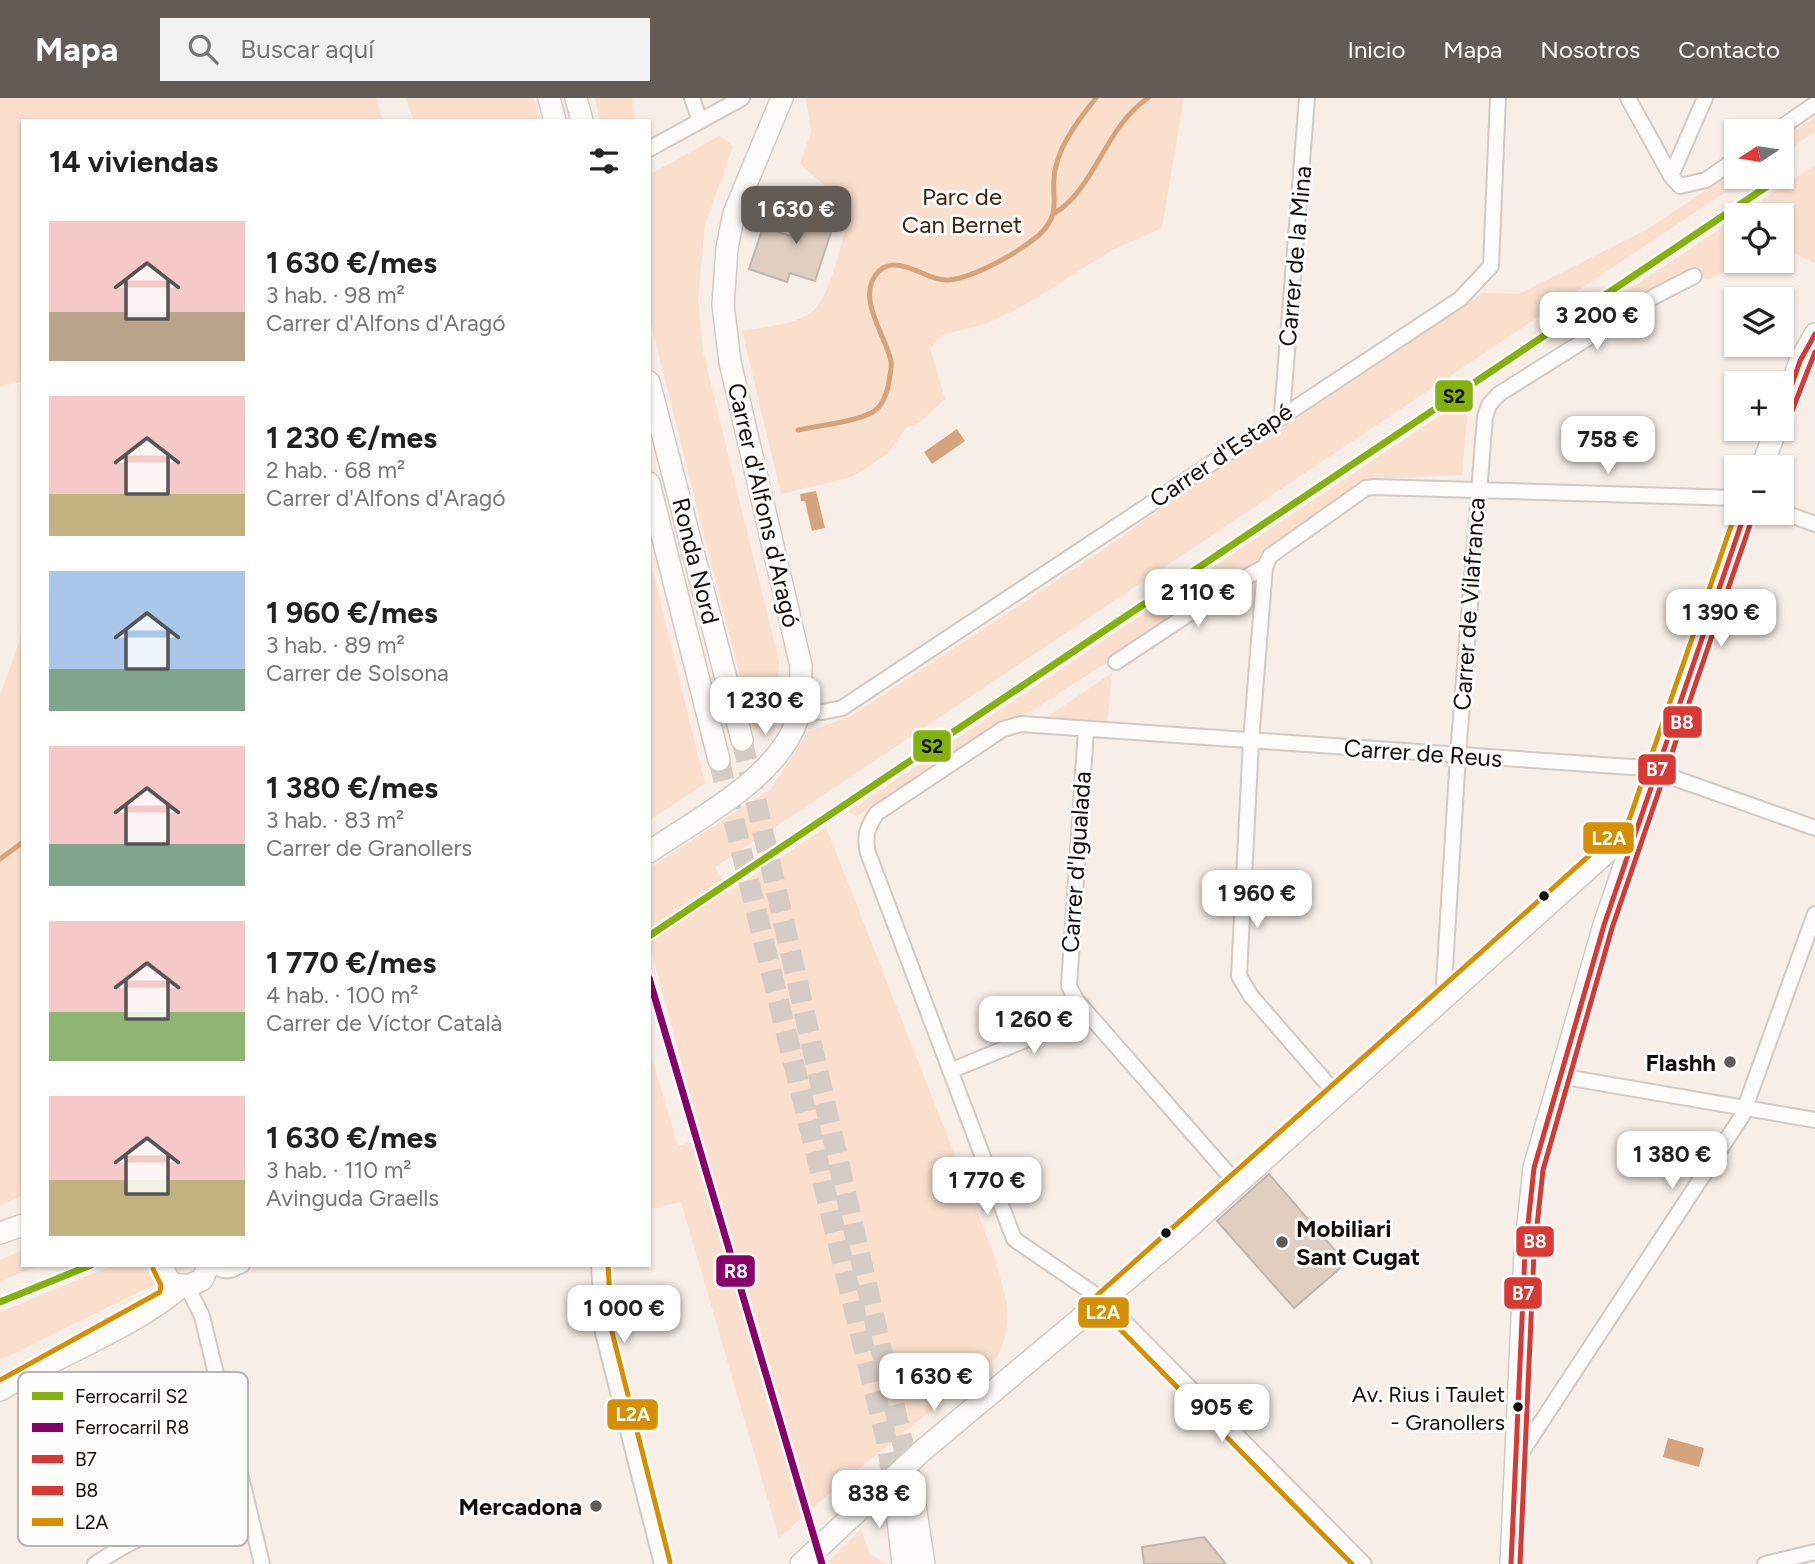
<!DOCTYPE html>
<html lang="es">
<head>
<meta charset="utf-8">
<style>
	:root { --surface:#fff; --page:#f2f2f2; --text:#222; --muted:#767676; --accent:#635b55 }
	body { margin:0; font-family:Figtree,sans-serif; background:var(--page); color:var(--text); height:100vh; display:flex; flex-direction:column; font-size:26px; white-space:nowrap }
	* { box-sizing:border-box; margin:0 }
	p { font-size:23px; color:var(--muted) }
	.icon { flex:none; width:38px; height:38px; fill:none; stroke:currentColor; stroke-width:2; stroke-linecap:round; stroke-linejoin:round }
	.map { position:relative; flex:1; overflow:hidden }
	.details { position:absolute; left:21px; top:21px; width:630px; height:1148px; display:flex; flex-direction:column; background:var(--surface); border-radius:0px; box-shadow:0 2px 5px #0004 }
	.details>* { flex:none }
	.needle { width:46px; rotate:258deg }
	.controls { position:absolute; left:1724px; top:21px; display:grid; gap:14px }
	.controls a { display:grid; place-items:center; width:70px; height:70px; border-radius:0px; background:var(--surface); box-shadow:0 2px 5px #0004; font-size:35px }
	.price { position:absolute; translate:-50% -60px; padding:0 16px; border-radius:14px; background:#fff; color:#222; font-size:23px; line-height:46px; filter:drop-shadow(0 2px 4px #0008) }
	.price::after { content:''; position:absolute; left:50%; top:42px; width:21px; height:16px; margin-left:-10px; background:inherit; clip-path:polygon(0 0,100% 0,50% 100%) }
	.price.selected { background:var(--accent); color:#fff }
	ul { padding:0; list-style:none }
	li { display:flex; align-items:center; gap:21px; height:175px; padding:0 28px }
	li span { display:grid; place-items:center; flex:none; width:196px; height:140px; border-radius:0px; color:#555 }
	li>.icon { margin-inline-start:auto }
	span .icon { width:84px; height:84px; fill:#fffc; stroke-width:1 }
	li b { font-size:30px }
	h2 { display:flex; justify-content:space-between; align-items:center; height:84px; padding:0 28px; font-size:30px }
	header { display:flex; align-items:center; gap:42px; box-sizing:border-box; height:98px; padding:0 35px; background:var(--accent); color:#fff }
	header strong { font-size:33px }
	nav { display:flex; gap:38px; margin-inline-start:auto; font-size:24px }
	.search { width:490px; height:63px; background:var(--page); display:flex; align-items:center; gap:18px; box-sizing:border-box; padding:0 24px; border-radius:0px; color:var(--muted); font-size:26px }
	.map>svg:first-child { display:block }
	.green { fill:#f9dfcc }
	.water { fill:#d6a47c }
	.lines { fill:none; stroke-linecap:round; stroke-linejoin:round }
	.stream { stroke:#d6a47c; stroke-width:5 }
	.building { fill:#e0cec0; stroke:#beb6b1; stroke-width:2 }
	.secondary-tunnel { stroke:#d5ccc5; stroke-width:21; stroke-dasharray:21 10; stroke-linecap:butt }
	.street-casing { stroke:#d1cac4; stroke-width:18 }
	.secondary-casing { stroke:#d1cac4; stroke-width:24 }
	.street { stroke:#fefcfb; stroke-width:14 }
	.secondary { stroke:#fefcfb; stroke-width:21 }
	.bus-1-casing { stroke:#fdfdfd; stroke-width:10 }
	.bus-2-casing { stroke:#fdfdfd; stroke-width:10 }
	.bus-3-casing { stroke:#fdfdfd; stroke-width:10 }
	.bus-1 { stroke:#da3832; stroke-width:5 }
	.bus-2 { stroke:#da3832; stroke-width:5 }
	.bus-3 { stroke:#d58f01; stroke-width:5 }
	.rail-1-casing { stroke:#fdfdfd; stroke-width:12 }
	.rail-2-casing { stroke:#fdfdfd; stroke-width:12 }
	.rail-1 { stroke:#82b20b; stroke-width:7 }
	.rail-2 { stroke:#88006a; stroke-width:7 }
	.bus-dot { fill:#130c07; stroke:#fdfdfd; stroke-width:2.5 }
	.poi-dot { fill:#635b55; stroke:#fdfdfd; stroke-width:2.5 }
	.labels { text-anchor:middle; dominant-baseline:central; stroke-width:6; stroke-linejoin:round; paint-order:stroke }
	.bus-label { font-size:22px; fill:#130c07; stroke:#fdfdfd; text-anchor:end }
	.park-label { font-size:24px; fill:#3f230b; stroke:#fdfdfd }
	.street-label { font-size:24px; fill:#130c07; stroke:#fdfdfd }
	.poi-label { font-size:24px; font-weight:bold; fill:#130c07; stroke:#fdfdfd; text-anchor:end }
	.key { fill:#fdfdfd; stroke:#b7b5b3; stroke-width:2 }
	.key-label { font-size:19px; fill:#130c07 }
	.line-badge { stroke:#fdfdfd; stroke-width:2.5 }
	.badge-label { font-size:19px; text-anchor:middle; font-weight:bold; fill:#fff }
	.pale-badge-label { font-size:19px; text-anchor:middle; font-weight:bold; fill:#111 }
</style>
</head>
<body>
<header>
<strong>Mapa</strong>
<div class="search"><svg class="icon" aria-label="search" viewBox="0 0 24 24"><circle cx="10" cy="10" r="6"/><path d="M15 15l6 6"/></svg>Buscar aquí</div>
<nav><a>Inicio</a><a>Mapa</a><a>Nosotros</a><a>Contacto</a></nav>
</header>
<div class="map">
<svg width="1815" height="1466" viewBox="0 0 1815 1466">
	<rect width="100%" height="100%" fill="#f7eee7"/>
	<path class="green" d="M0,0H377L383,23H23V284L0,288Z
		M406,0H534L540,23H414Z
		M595,0H632L634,23H600Z
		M806,0H1184L1162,130L1112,152L1021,209L986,226L942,237L930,250L945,301L920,324L906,330L888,355L867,370L851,379L781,396L742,233C764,229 796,227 814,212C832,195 843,137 851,111L800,66L811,34Z
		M1815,19V34L1782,56V41Z
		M719,38L733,48L705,127L698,201L703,254L779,564C778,591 774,614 754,634L649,218V77Z
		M1815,67V163L1814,165L1797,156L1782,154V117H1740Z
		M1736,72V79H1748L715,769L729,794L826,729L992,1152C1003,1193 1018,1219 997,1259L845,1382L779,1440L681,1104L649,1111V951L678,1048L702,1041L649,844V770L771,691L808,634L851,618L1103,452L1270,333L1483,195L1519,196L1646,132Z
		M1736,120V163H1752L1709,181L1694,178L1600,231L1584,222Z
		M1469,298L1462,377L1369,381L1271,448L1253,470L1017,622L999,625L857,718L848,714Z
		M649,459L705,685L649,723Z
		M23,533V1097L0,1108V597Z
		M1112,575L1107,628L1038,625Z
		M23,1152V1167H41L0,1183V1162Z
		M114,1167H194L0,1262V1214Z
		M861,1431L869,1455L885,1466H826Z"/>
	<path class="water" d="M957,331L965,343L932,366L924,354Z
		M816,393L825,430L812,433L805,403H801L800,396Z
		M1668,1340L1704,1350L1699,1369L1663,1359Z"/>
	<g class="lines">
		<path class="stream" d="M1055,115C1096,89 1105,29 1148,0
			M798,332C821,327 850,325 871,315C881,310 885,300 888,289C889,282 892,271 891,263C886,238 854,197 879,173C900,155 927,184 949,182C976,179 1019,154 1039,137C1065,113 1048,96 1056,68C1062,43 1080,20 1096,0
			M0,761L23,744"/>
	</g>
	<path class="building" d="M806,102L838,113L815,183L790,175L787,184L749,171L763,129L794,139Z
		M1269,1076L1346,1165L1294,1210L1217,1123Z
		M1204,1439L1226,1466H1144L1142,1449Z"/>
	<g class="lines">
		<path class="secondary-tunnel" d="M742,642L911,1381
			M719,662L886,1340L895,1395"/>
		<defs>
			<path id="street" d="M692,0L700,23
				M1628,0L1671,78L1680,88L1706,82L1736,61
				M1776,33L1815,6
				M649,51L742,0
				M1671,78L1705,0
				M1282,316L1307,0
				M1782,414L1815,426
				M1116,564L1237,484L1265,469
				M799,612L822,614L842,610L1460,201L1491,168L1498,0
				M1086,631L1069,888L1076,902L1237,1086
				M1443,902L1458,657L1485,319L1489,307L1499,296L1655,198L1694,178
				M950,973L1069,924L1076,902
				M1559,978L1815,1022
				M1337,997L1251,898L1239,878L1251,643L1265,469L1270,458L1366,390L1374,389L1736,400
				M215,1167C225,1176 232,1172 242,1167
				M599,1167L603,1235L662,1466
				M187,1188L202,1218L262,1466
				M1517,1361L1742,1018L1815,816
				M95,1466C142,1435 192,1414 245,1398
				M1364,1466L1103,1202L1014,1141L868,755C864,739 867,729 877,715L1003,631L1021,626L1646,670L1815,730
				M1765,1466L1815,1454"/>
			<path id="secondary" d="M549,0L555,23
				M576,0L582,23
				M649,284L742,642
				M1782,315L1800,263L1815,236
				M1762,369L1776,331
				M649,385L719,662
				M649,754C697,721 778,680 797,622C802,606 800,585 801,568L730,264L723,207L727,150L734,115L782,0
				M0,1135L23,1127
				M161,1167L170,1185L187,1188L202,1182L209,1167
				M0,1292C56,1258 136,1229 183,1187
				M911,1381L924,1466
				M895,1396L903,1466
				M801,1466L922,1353L1178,1139L1637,727
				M1511,1466L1525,1154L1534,1070L1604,827L1745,415"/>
		</defs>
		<use href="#street" class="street-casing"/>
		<use href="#secondary" class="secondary-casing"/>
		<use href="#street" class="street"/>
		<use href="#secondary" class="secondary"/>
		<defs>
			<path id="bus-1" d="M1782,315L1800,263L1815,236
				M1511,1466L1525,1154L1534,1070L1604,827L1745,415"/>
			<path id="bus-2" d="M1790,318L1815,254
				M1520,1466L1534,1155L1543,1072L1612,830L1753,418"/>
			<path id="bus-3" d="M608,1167L612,1234L670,1464
				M0,1282L160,1194L161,1187L153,1171
				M1352,1466L1097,1208L1095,1199L1629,722L1736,414"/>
		</defs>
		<use href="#bus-1" class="bus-1-casing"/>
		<use href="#bus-2" class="bus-2-casing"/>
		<use href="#bus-3" class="bus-3-casing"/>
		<use href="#bus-1" class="bus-1"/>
		<use href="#bus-2" class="bus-2"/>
		<use href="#bus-3" class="bus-3"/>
		<defs>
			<path id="rail-1" d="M649,838L1781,79
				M0,1204L91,1167"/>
			<path id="rail-2" d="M649,880L822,1466"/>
		</defs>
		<use href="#rail-1" class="rail-1-casing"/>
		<use href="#rail-2" class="rail-2-casing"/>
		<use href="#rail-1" class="rail-1"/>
		<use href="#rail-2" class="rail-2"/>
	</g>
	<g class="bus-dot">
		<circle cx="1544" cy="798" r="6"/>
		<circle cx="1166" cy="1135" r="6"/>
		<circle cx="1518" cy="1309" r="6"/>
	</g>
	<g class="poi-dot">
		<circle cx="1730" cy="964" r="7"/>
		<circle cx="1282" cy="1144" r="7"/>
		<circle cx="596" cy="1408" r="7"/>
	</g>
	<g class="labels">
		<g class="bus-label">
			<text x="1505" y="1296">Av. Rius i Taulet<tspan x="1505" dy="28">- Granollers</tspan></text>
		</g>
		<g class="park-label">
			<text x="962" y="98">Parc de<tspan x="962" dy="28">Can Bernet</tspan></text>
		</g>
		<g class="street-label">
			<text transform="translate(1295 158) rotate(-85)">Carrer de la Mina</text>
			<text transform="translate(1221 357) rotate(-34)">Carrer d'Estapé</text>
			<text transform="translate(764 407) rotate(77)">Carrer d'Alfons d'Aragó</text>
			<text transform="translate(696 463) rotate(76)">Ronda Nord</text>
			<text transform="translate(1469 506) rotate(-86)">Carrer de Vilafranca</text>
			<text transform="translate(1423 655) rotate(4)">Carrer de Reus</text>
			<text transform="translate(1076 764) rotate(-86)">Carrer d'Igualada</text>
		</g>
		<g class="poi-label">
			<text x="1716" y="964">Flashh</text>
			<text x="1296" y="1130" text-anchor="start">Mobiliari<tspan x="1296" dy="28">Sant Cugat</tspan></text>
			<text x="582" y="1408">Mercadona</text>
		</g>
	</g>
	<rect x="18" y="1274" width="230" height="174" rx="10" class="key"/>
	<rect x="32" y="1294" width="31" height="8" fill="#82b20b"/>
	<rect x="32" y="1325" width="31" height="9" fill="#88006a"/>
	<rect x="32" y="1357" width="31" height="8" fill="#da3832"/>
	<rect x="32" y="1388" width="31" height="9" fill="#da3832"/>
	<rect x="32" y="1420" width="31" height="8" fill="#d58f01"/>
	<g class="key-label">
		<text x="75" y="1305">Ferrocarril S2</text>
		<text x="75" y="1336">Ferrocarril R8</text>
		<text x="75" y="1368">B7</text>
		<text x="75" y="1399">B8</text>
		<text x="75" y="1431">L2A</text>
	</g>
	<g class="line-badge">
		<rect x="1434" y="281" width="40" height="34" rx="7" fill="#82b20b"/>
		<rect x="1662" y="607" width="41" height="34" rx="7" fill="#da3832"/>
		<rect x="912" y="631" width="40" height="34" rx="7" fill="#82b20b"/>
		<rect x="1637" y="655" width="40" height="33" rx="7" fill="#da3832"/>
		<rect x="1582" y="723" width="53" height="34" rx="7" fill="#d58f01"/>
		<rect x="1515" y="1127" width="40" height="33" rx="7" fill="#da3832"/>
		<rect x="715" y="1156" width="41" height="34" rx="7" fill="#88006a"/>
		<rect x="1503" y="1178" width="40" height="34" rx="7" fill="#da3832"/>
		<rect x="1077" y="1198" width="53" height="33" rx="7" fill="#d58f01"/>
		<rect x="606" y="1300" width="53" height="33" rx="7" fill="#d58f01"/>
	</g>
	<g class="badge-label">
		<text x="1682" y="631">B8</text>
		<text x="1657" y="678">B7</text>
		<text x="1609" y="747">L2A</text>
		<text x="1535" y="1150">B8</text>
		<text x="736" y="1180">R8</text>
		<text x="1523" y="1202">B7</text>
		<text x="1103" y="1221">L2A</text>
		<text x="633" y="1323">L2A</text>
	</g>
	<g class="pale-badge-label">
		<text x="1454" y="305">S2</text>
		<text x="932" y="655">S2</text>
	</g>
</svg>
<div class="controls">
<a><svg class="needle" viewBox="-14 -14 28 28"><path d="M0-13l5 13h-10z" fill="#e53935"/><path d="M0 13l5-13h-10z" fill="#767676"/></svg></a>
<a><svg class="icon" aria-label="locate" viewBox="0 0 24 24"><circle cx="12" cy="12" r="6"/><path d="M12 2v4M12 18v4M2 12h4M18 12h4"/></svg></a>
<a><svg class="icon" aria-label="layers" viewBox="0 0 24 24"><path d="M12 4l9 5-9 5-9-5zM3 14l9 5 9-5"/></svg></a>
<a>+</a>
<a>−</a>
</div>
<b class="price selected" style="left:796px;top:148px">1 630 €</b>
<b class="price" style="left:1597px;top:254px">3 200 €</b>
<b class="price" style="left:1608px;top:378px">758 €</b>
<b class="price" style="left:1198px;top:531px">2 110 €</b>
<b class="price" style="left:1721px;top:551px">1 390 €</b>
<b class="price" style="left:765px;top:639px">1 230 €</b>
<b class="price" style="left:1257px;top:832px">1 960 €</b>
<b class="price" style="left:1034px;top:958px">1 260 €</b>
<b class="price" style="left:1672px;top:1093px">1 380 €</b>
<b class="price" style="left:987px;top:1119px">1 770 €</b>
<b class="price" style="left:624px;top:1247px">1 000 €</b>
<b class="price" style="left:934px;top:1315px">1 630 €</b>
<b class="price" style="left:1222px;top:1346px">905 €</b>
<b class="price" style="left:879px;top:1432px">838 €</b>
<section class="details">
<h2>14 viviendas<svg class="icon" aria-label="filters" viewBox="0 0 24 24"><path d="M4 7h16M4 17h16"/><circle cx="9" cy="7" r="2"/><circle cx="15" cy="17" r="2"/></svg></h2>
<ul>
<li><span style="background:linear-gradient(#f6c9c9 65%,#b9a48a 0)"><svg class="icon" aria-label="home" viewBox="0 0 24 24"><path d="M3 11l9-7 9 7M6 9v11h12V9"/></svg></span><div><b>1 630 €/mes</b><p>3 hab. · 98 m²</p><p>Carrer d'Alfons d'Aragó</p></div></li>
<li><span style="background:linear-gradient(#f6c9c9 70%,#c2b280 0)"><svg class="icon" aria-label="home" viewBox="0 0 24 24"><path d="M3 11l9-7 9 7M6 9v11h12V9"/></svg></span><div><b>1 230 €/mes</b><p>2 hab. · 68 m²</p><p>Carrer d'Alfons d'Aragó</p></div></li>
<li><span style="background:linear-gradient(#a9c7e8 70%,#7fa58c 0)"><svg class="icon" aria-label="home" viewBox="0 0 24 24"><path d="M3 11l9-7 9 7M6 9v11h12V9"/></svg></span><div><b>1 960 €/mes</b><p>3 hab. · 89 m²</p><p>Carrer de Solsona</p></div></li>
<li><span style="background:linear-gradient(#f6c9c9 70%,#7fa58c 0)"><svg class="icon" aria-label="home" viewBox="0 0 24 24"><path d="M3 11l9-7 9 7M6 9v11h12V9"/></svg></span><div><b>1 380 €/mes</b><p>3 hab. · 83 m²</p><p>Carrer de Granollers</p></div></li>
<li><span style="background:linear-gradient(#f6c9c9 65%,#8fb573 0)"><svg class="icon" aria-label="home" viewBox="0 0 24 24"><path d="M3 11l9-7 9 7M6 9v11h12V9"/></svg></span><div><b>1 770 €/mes</b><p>4 hab. · 100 m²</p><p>Carrer de Víctor Català</p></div></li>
<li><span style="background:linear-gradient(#f6c9c9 60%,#c2b280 0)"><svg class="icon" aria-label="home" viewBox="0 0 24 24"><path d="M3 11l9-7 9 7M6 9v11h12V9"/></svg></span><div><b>1 630 €/mes</b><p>3 hab. · 110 m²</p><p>Avinguda Graells</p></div></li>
</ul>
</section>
</div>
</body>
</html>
